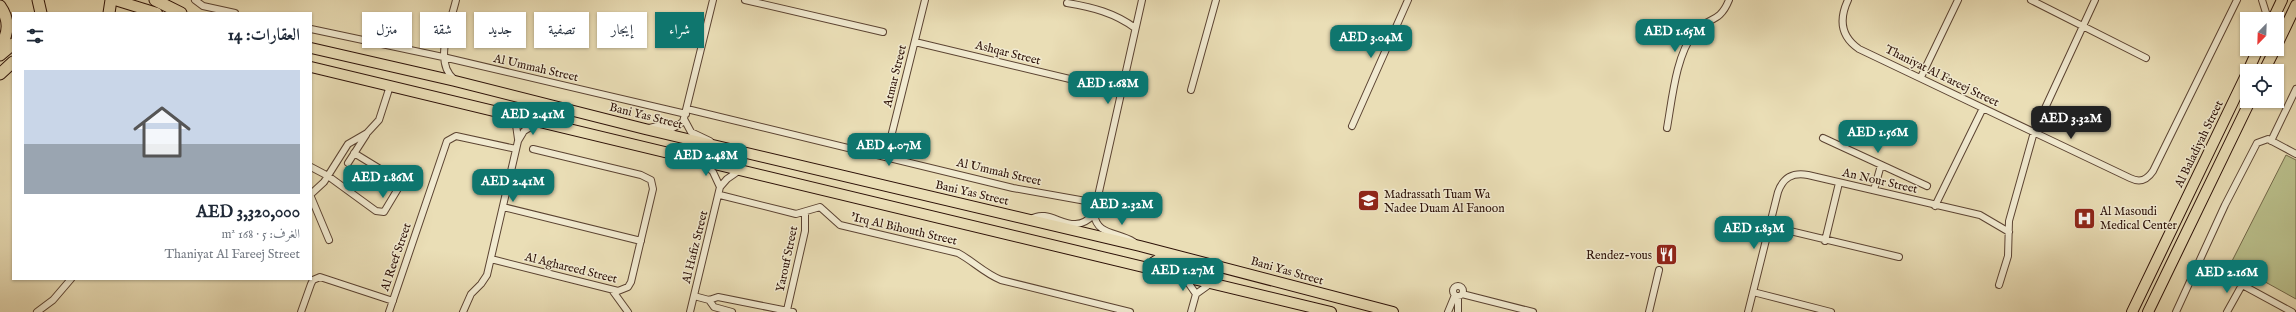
<!DOCTYPE html>
<html lang="ar">
<head>
<meta charset="utf-8">
<style>
	:root { --surface:#fff; --page:#f6f6f7; --text:#1f2937; --muted:#747a83; --accent:#0f766e }
	body { margin:0; font-family:"IM FELL English",Amiri,serif; background:var(--page); color:var(--text); direction:rtl; height:100vh; display:flex; flex-direction:column; font-size:15px; white-space:nowrap }
	* { box-sizing:border-box; margin:0 }
	p { font-size:13px; color:var(--muted) }
	.icon { flex:none; width:22px; height:22px; fill:none; stroke:currentColor; stroke-width:2; stroke-linecap:round; stroke-linejoin:round }
	.map { position:relative; flex:1; overflow:hidden; direction:ltr }
	.drawer { position:absolute; left:12px; top:12px; width:300px; height:268px; display:flex; flex-direction:column; background:var(--surface); border-radius:0px; box-shadow:0 1px 3px #0004; direction:rtl }
	.drawer>* { flex:none }
	.guide { position:absolute; left:324px; top:12px; width:380px; height:36px; direction:rtl; display:flex; gap:8px }
	.needle { width:26px; rotate:203deg }
	.tools { position:absolute; left:2240px; top:12px; display:grid; gap:8px }
	.tools a { display:grid; place-items:center; width:44px; height:44px; border-radius:0px; background:var(--surface); box-shadow:0 1px 3px #0004; font-size:20px }
	.price { position:absolute; translate:-50% -34px; padding:0 9px; border-radius:8px; background:var(--accent); color:#fff; font-size:13px; line-height:26px; filter:drop-shadow(0 1px 2px #0008) }
	.price::after { content:''; position:absolute; left:50%; top:24px; width:12px; height:9px; margin-left:-6px; background:inherit; clip-path:polygon(0 0,100% 0,50% 100%) }
	.price.current { background:#222; color:#fff }
	ul { padding:0; list-style:none }
	li { display:grid; align-content:center; gap:8px; height:212px; padding:0 12px }
	li span { display:grid; place-items:center; height:124px; border-radius:0px; color:#555 }
	li>.icon { margin-inline-start:auto }
	span .icon { width:72px; height:72px; fill:#fffc; stroke-width:1 }
	li b { font-size:17px }
	h2 { display:flex; justify-content:space-between; align-items:center; height:48px; padding:0 12px; font-size:17px }
	.chip { padding:0 14px; border-radius:0px; background:var(--surface); box-shadow:0 1px 3px #0004; font-size:14px; line-height:36px }
	.chip.current { background:var(--accent); color:#fff }
	.map>svg:first-child { display:block }
	.park { fill:#bac08c; stroke:#726849 }
	.lines { fill:none; stroke-linecap:round; stroke-linejoin:round }
	.street-casing { stroke:#5b4332; stroke-width:8 }
	.primary-casing { stroke:#2b0f06; stroke-width:12 }
	.highway-casing { stroke:#2b0f06; stroke-width:13 }
	.street { stroke:#f1ead0; stroke-width:6 }
	.primary { stroke:#eadeb6; stroke-width:10 }
	.highway { stroke:#eadeb6; stroke-width:11 }
	.labels { text-anchor:middle; dominant-baseline:central; stroke-width:3; stroke-linejoin:round; paint-order:stroke }
	.street-label { font-size:12px; fill:#2b0f06; stroke:#f1ead0 }
	.poi-label { font-size:12px; fill:#2b0f06; stroke:#f1ead0; text-anchor:start }
</style>
</head>
<body>
<div class="map">
<svg width="2296" height="312" viewBox="0 0 2296 312">
	<rect width="100%" height="100%" fill="#eadeb6"/>
	<filter id="stains"><feTurbulence type="fractalNoise" baseFrequency=".005" numOctaves="4"/><feColorMatrix values="0 0 0 0 .2 0 0 0 0 .09 0 0 0 0 .02 0 0 0 .5 -.17"/></filter>
	<radialGradient id="worn" r=".72"><stop offset=".6" stop-color="#630" stop-opacity="0"/><stop offset="1" stop-color="#630" stop-opacity=".3"/></radialGradient>
	<path class="park" d="M2286,155L2296,160V299L2231,263Z"/>
	<g class="lines">
		<defs>
			<path id="street" d="M195,0L203,6L235,13
				M745,0L883,32
				M1848,0C1839,19 1840,36 1859,49L2130,178C2140,183 2147,180 2153,171L2237,0
				M2031,0L2146,58
				M2262,0L2268,19
				M1067,3C1092,7 1115,13 1135,28
				M311,29L443,57L686,114
				M915,42L1120,91
				M1921,77L1958,0
				M454,79C433,62 451,22 456,0
				M1191,90L1216,0
				M687,109L1013,188L1097,203
				M510,115L516,125L518,139
				M684,119L691,132L710,141
				M1352,126L1408,0
				M649,128L658,126L673,128L683,122L713,0
				M1667,128C1672,100 1676,55 1694,33C1707,16 1719,25 1729,0
				M1823,138L1927,186
				M2271,141L2296,89
				M886,157L925,0
				M348,163L366,135
				M311,167L328,176L376,211L384,212L399,187L398,180L354,153
				M720,187L727,179L740,170
				M1874,190L1881,165
				M311,194L324,182L348,144L367,133L379,120L390,86
				M720,195L796,214L820,207L840,225L958,253C973,261 984,273 1001,280L1130,312
				M311,197L329,240
				M1935,206L1983,108
				M503,207L641,241
				M1031,219C1052,206 1071,240 1094,214
				M1769,226L1899,257
				M1825,241L1839,183
				M1134,242C1117,231 1097,236 1094,214L1142,0
				M491,259L618,291L628,287L631,282L653,189L651,180L641,175L533,149
				M2200,262L2292,312
				M1185,278L1196,294
				M1999,285L2008,256L2009,221L2034,132L2095,0
				M1453 291a5 5 0 1 1 10 0a5 5 0 1 1-10 0Z
				M612,290L628,312
				M1753,292L1831,312
				M1462,294L1533,312
				M694,296L709,300L718,297L793,312
				M709,300L714,307L732,312
				M787,310L805,231V212
				M37,312L53,300L71,279
				M301,312L311,284L313,280L320,277L393,301
				M389,312L447,141L456,136L516,149
				M463,312L471,294L481,284L487,275L518,141L524,131L539,122
				M690,312L720,187L713,172L704,163
				M1191,312L1196,294L1210,284
				M1448,312L1455,295
				M1458,312V296
				M1649,312L1659,270
				M1748,312L1778,192C1783,178 1792,172 1808,175L1980,215L2009,232
				M2176,312L2225,205L2257,143L2268,139L2296,154
				M2227,312L2242,285"/>
			<path id="primary" d="M115,0L157,13
				M2273,19L2282,0
				M2277,45L2296,5
				M311,48L455,81L645,129L1140,246L1393,312
				M311,67L1331,312
				M2248,71L2258,49
				M2264,71L2275,49
				M1149,268L1154,262L1167,254
				M2132,312L2247,73
				M2148,312L2250,101"/>
			<path id="highway" d="M38,0L41,13
				M155,0L181,13
				M0,6C10,20 9,33 0,47
				M109,13L111,0
				M0,55L13,44
				M0,74L13,62"/>
		</defs>
		<use href="#street" class="street-casing"/>
		<use href="#primary" class="primary-casing"/>
		<use href="#highway" class="highway-casing"/>
		<use href="#street" class="street"/>
		<use href="#primary" class="primary"/>
		<use href="#highway" class="highway"/>
	</g>
	<defs>
		<symbol id="school-square" viewBox="-11 -11 22 22"><rect x="-9" y="-9" width="18" height="18" rx="4" fill="#8f2418" stroke="#f1ead0"/><path d="M0-5L7-2L0 1L-7-2ZM-4 1L0 2.5L4 1V4Q0 6-4 4Z" fill="#fff"/></symbol>
		<symbol id="hospital-square" viewBox="-11 -11 22 22"><rect x="-9" y="-9" width="18" height="18" rx="4" fill="#8f2418" stroke="#f1ead0"/><path d="M-5-5h3v3.5h4V-5h3V5h-3V1.5h-4V5h-3Z" fill="#fff"/></symbol>
		<symbol id="restaurant-square" viewBox="-11 -11 22 22"><rect x="-9" y="-9" width="18" height="18" rx="4" fill="#8f2418" stroke="#f1ead0"/><path d="M-5-6h1v4h1v-4h1v4h1v-4h1v5L-1.5 .5V6h-2V.5L-5-1ZM5-6V6H3V1.5H1.5Q1.5-4 5-6Z" fill="#fff"/></symbol>
	</defs>
	<g fill-rule="evenodd">
		<use href="#school-square" x="1356" y="188" width="25" height="25"/>
		<use href="#hospital-square" x="2072" y="206" width="25" height="25"/>
		<use href="#restaurant-square" x="1654" y="242" width="25" height="25"/>
	</g>
	<g class="labels">
		<g class="street-label">
			<text transform="translate(1008 53) rotate(14)">Ashqar Street</text>
			<text transform="translate(536 68) rotate(13)">Al Ummah Street</text>
			<text transform="translate(895 76) rotate(-76)">Atmar Street</text>
			<text transform="translate(1942 76) rotate(26)">Thaniyat Al Fareej Street</text>
			<text transform="translate(646 116) rotate(14)">Bani Yas Street</text>
			<text transform="translate(2199 144) rotate(-64)">Al Baladiyah Street</text>
			<text transform="translate(999 172) rotate(13)">Al Ummah Street</text>
			<text transform="translate(1880 181) rotate(13)">An Nour Street</text>
			<text transform="translate(972 193) rotate(13)">Bani Yas Street</text>
			<text transform="translate(904 229) rotate(13)">'Irq Al Bihouth Street</text>
			<text transform="translate(695 247) rotate(-76)">Al Hafiz Street</text>
			<text transform="translate(396 257) rotate(-71)">Al Reef Street</text>
			<text transform="translate(787 259) rotate(-78)">Yarouf Street</text>
			<text transform="translate(571 268) rotate(14)">Al Aghareed Street</text>
			<text transform="translate(1287 271) rotate(16)">Bani Yas Street</text>
		</g>
		<g class="poi-label">
			<text x="1384" y="194">Madrassath Tuam Wa<tspan x="1384" dy="14">Nadee Duam Al Fanoon</tspan></text>
			<text x="2100" y="211">Al Masoudi<tspan x="2100" dy="14">Medical Center</tspan></text>
			<text x="1652" y="255" text-anchor="end">Rendez-vous</text>
		</g>
	</g>
	<rect width="100%" height="100%" filter="url(#stains)"/>
	<rect width="100%" height="100%" fill="url(#worn)"/>
</svg>
<div class="tools">
<a><svg class="needle" viewBox="-14 -14 28 28"><path d="M0-13l5 13h-10z" fill="#e53935"/><path d="M0 13l5-13h-10z" fill="#747a83"/></svg></a>
<a><svg class="icon" aria-label="locate" viewBox="0 0 24 24"><circle cx="12" cy="12" r="6"/><path d="M12 2v4M12 18v4M2 12h4M18 12h4"/></svg></a>
</div>
<b class="price" style="left:1675px;top:53px">AED 1.65M</b>
<b class="price" style="left:1371px;top:59px">AED 3.04M</b>
<b class="price" style="left:1108px;top:105px">AED 1.68M</b>
<b class="price" style="left:533px;top:136px">AED 2.41M</b>
<b class="price current" style="left:2071px;top:140px">AED 3.32M</b>
<b class="price" style="left:1878px;top:154px">AED 1.56M</b>
<b class="price" style="left:889px;top:167px">AED 4.07M</b>
<b class="price" style="left:706px;top:177px">AED 2.48M</b>
<b class="price" style="left:383px;top:199px">AED 1.86M</b>
<b class="price" style="left:513px;top:203px">AED 2.41M</b>
<b class="price" style="left:1122px;top:226px">AED 2.32M</b>
<b class="price" style="left:1754px;top:250px">AED 1.83M</b>
<b class="price" style="left:1183px;top:292px">AED 1.27M</b>
<b class="price" style="left:2227px;top:294px">AED 2.16M</b>
<div class="guide">
<a class="chip current">شراء</a>
<a class="chip">إيجار</a>
<a class="chip">تصفية</a>
<a class="chip">جديد</a>
<a class="chip">شقة</a>
<a class="chip">منزل</a>
</div>
<section class="drawer">
<h2>العقارات: 14<svg class="icon" aria-label="filters" viewBox="0 0 24 24"><path d="M4 7h16M4 17h16"/><circle cx="9" cy="7" r="2"/><circle cx="15" cy="17" r="2"/></svg></h2>
<ul>
<li><span style="background:linear-gradient(#c9d6e8 60%,#9aa5b1 0)"><svg class="icon" aria-label="home" viewBox="0 0 24 24"><path d="M3 11l9-7 9 7M6 9v11h12V9"/></svg></span><div><b>AED 3,320,000</b><p>الغرف: 5 · 168 m²</p><p>Thaniyat Al Fareej Street</p></div></li>
</ul>
</section>
</div>
</body>
</html>
